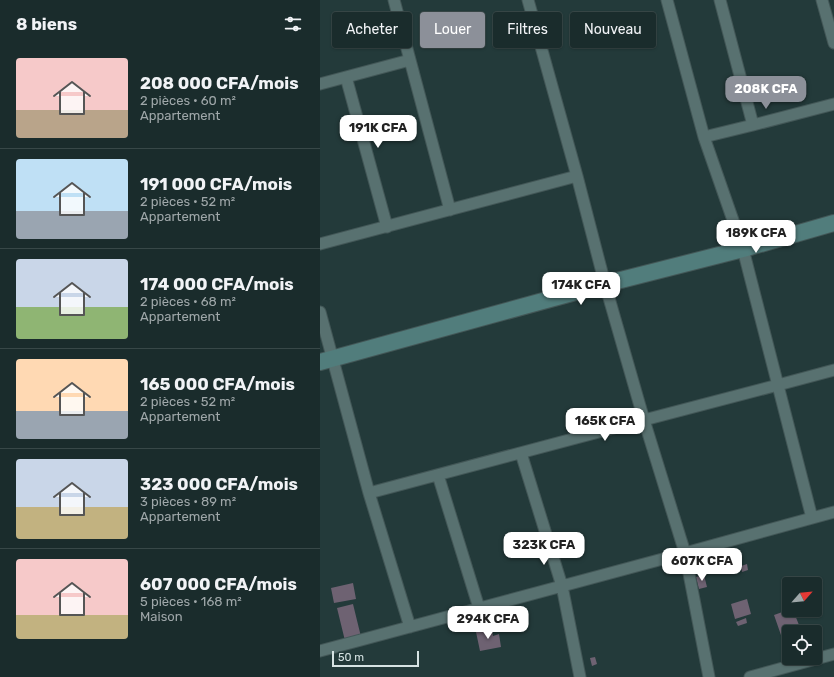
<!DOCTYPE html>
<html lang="fr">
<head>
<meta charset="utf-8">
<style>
	:root { --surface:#1a2c2c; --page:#233434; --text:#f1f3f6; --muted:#9fa7a9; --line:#384848; --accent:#8c9099 }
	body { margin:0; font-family:Rubik,sans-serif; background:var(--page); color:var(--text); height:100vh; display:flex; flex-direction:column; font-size:15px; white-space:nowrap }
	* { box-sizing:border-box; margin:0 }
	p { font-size:13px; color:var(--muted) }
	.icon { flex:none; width:22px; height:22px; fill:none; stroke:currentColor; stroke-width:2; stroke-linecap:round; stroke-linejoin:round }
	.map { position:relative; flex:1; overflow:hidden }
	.details { display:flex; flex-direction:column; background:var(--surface); width:320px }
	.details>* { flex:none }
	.top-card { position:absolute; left:12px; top:12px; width:380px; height:36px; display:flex; gap:8px }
	.needle { width:26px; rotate:63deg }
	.fabs { position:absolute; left:462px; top:577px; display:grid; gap:8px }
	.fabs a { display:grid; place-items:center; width:40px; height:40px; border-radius:4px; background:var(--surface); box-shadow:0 1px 3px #0004,0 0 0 1px var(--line); font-size:20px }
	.scale { position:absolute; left:12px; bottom:10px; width:87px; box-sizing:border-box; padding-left:4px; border:2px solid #d6e3e3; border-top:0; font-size:11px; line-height:14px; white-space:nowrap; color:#d6e3e3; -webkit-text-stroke:3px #233a3a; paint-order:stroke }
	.price { position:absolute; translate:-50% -34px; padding:0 9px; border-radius:8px; background:#fff; color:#222; font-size:13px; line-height:26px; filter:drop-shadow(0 1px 2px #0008) }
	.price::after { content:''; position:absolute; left:50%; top:24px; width:12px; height:9px; margin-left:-6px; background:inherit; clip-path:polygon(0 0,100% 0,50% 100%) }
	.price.selected { background:var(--accent); color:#fff }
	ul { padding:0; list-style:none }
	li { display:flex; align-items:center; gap:12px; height:100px; padding:0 16px }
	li+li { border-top:1px solid var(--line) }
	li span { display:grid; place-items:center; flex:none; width:112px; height:80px; border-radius:4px; color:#555 }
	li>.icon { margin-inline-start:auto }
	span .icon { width:48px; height:48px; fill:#fffc; stroke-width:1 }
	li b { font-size:17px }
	h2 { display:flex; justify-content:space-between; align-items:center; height:48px; padding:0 16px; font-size:17px }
	.tag { padding:0 14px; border-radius:4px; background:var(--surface); box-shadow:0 1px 3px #0004,0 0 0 1px var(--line); font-size:14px; line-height:36px }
	.tag.selected { background:var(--accent); color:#fff }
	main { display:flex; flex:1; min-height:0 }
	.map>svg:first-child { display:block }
	.building { fill:#6e6272 }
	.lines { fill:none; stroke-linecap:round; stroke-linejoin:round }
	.street-casing { stroke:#435757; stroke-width:13 }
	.secondary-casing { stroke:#435757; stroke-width:18 }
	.street { stroke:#587170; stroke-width:11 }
	.secondary { stroke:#517d7c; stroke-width:16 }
</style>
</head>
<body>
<main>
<section class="details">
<h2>8 biens<svg class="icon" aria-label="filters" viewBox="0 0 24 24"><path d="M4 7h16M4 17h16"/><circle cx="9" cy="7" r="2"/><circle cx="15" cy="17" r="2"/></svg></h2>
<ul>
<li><span style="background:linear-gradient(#f6c9c9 65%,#b9a48a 0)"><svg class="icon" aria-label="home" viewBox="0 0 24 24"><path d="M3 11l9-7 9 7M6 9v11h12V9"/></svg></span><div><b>208 000 CFA/mois</b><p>2 pièces · 60 m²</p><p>Appartement</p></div></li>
<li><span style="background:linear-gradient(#bfe0f5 65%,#9aa5b1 0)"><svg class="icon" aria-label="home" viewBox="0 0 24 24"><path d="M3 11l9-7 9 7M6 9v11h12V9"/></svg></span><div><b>191 000 CFA/mois</b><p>2 pièces · 52 m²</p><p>Appartement</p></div></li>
<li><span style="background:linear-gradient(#c9d6e8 60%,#8fb573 0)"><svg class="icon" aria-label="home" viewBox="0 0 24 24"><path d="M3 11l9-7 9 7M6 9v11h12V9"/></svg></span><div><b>174 000 CFA/mois</b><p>2 pièces · 68 m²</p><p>Appartement</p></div></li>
<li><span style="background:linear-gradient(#ffd9b3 65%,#9aa5b1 0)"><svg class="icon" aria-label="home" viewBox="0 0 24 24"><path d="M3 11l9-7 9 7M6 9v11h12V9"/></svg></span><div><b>165 000 CFA/mois</b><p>2 pièces · 52 m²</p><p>Appartement</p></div></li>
<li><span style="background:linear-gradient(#c9d6e8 60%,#c2b280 0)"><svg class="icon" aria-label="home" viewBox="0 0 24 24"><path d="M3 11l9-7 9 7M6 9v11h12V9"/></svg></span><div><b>323 000 CFA/mois</b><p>3 pièces · 89 m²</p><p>Appartement</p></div></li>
<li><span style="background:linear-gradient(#f6c9c9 70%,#c2b280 0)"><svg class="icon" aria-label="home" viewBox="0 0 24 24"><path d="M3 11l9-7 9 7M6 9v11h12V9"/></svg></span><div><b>607 000 CFA/mois</b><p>5 pièces · 168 m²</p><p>Maison</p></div></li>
</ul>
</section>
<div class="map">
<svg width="514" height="677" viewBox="0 0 514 677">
	<rect width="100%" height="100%" fill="#233a3a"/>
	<path class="building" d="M427,564L428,570L422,572L421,566Z
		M384,575L387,587L379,589L376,577Z
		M33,583L36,599L14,603L11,588Z
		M427,599L431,614L415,619L411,604Z
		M33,604L43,645L27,649L17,608Z
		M468,610H473L479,625L474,627L475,632H469V635L462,638L454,615Z
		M426,618L427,623L418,626L416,622Z
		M172,629L173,636L179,634L181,647L160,651L156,632Z
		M275,657L277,664L272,666L270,658Z"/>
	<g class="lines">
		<defs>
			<path id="street" d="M74,0L130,210
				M208,0L257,176L285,284L324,420L365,553L389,677
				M347,0L384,137L423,249L492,518
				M400,0L433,125
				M502,0L514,43
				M26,77L67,227
				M0,84L90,60
				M384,137L433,125L514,104
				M0,244L257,176
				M0,312L49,493L90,627
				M201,453L242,586L260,677
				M118,475L159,608
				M49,493L324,420L458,385L514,370
				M0,651L365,553L514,512
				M430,677L514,654"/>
			<path id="secondary" d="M0,362L285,284L423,249L514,223"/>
		</defs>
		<use href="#street" class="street-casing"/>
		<use href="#secondary" class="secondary-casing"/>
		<use href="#street" class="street"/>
		<use href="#secondary" class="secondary"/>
	</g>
</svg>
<div class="fabs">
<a><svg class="needle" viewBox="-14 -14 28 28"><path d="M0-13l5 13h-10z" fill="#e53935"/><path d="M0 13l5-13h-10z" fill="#9fa7a9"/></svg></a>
<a><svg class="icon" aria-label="locate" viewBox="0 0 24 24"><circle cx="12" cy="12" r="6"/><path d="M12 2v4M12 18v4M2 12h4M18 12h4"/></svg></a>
</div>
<div class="scale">50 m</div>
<b class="price selected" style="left:446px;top:110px">208K CFA</b>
<b class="price" style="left:58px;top:149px">191K CFA</b>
<b class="price" style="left:436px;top:254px">189K CFA</b>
<b class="price" style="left:261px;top:306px">174K CFA</b>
<b class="price" style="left:285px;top:442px">165K CFA</b>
<b class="price" style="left:224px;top:566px">323K CFA</b>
<b class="price" style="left:382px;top:582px">607K CFA</b>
<b class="price" style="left:168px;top:640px">294K CFA</b>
<div class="top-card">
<a class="tag">Acheter</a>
<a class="tag selected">Louer</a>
<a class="tag">Filtres</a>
<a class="tag">Nouveau</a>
</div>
</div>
</main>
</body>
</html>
